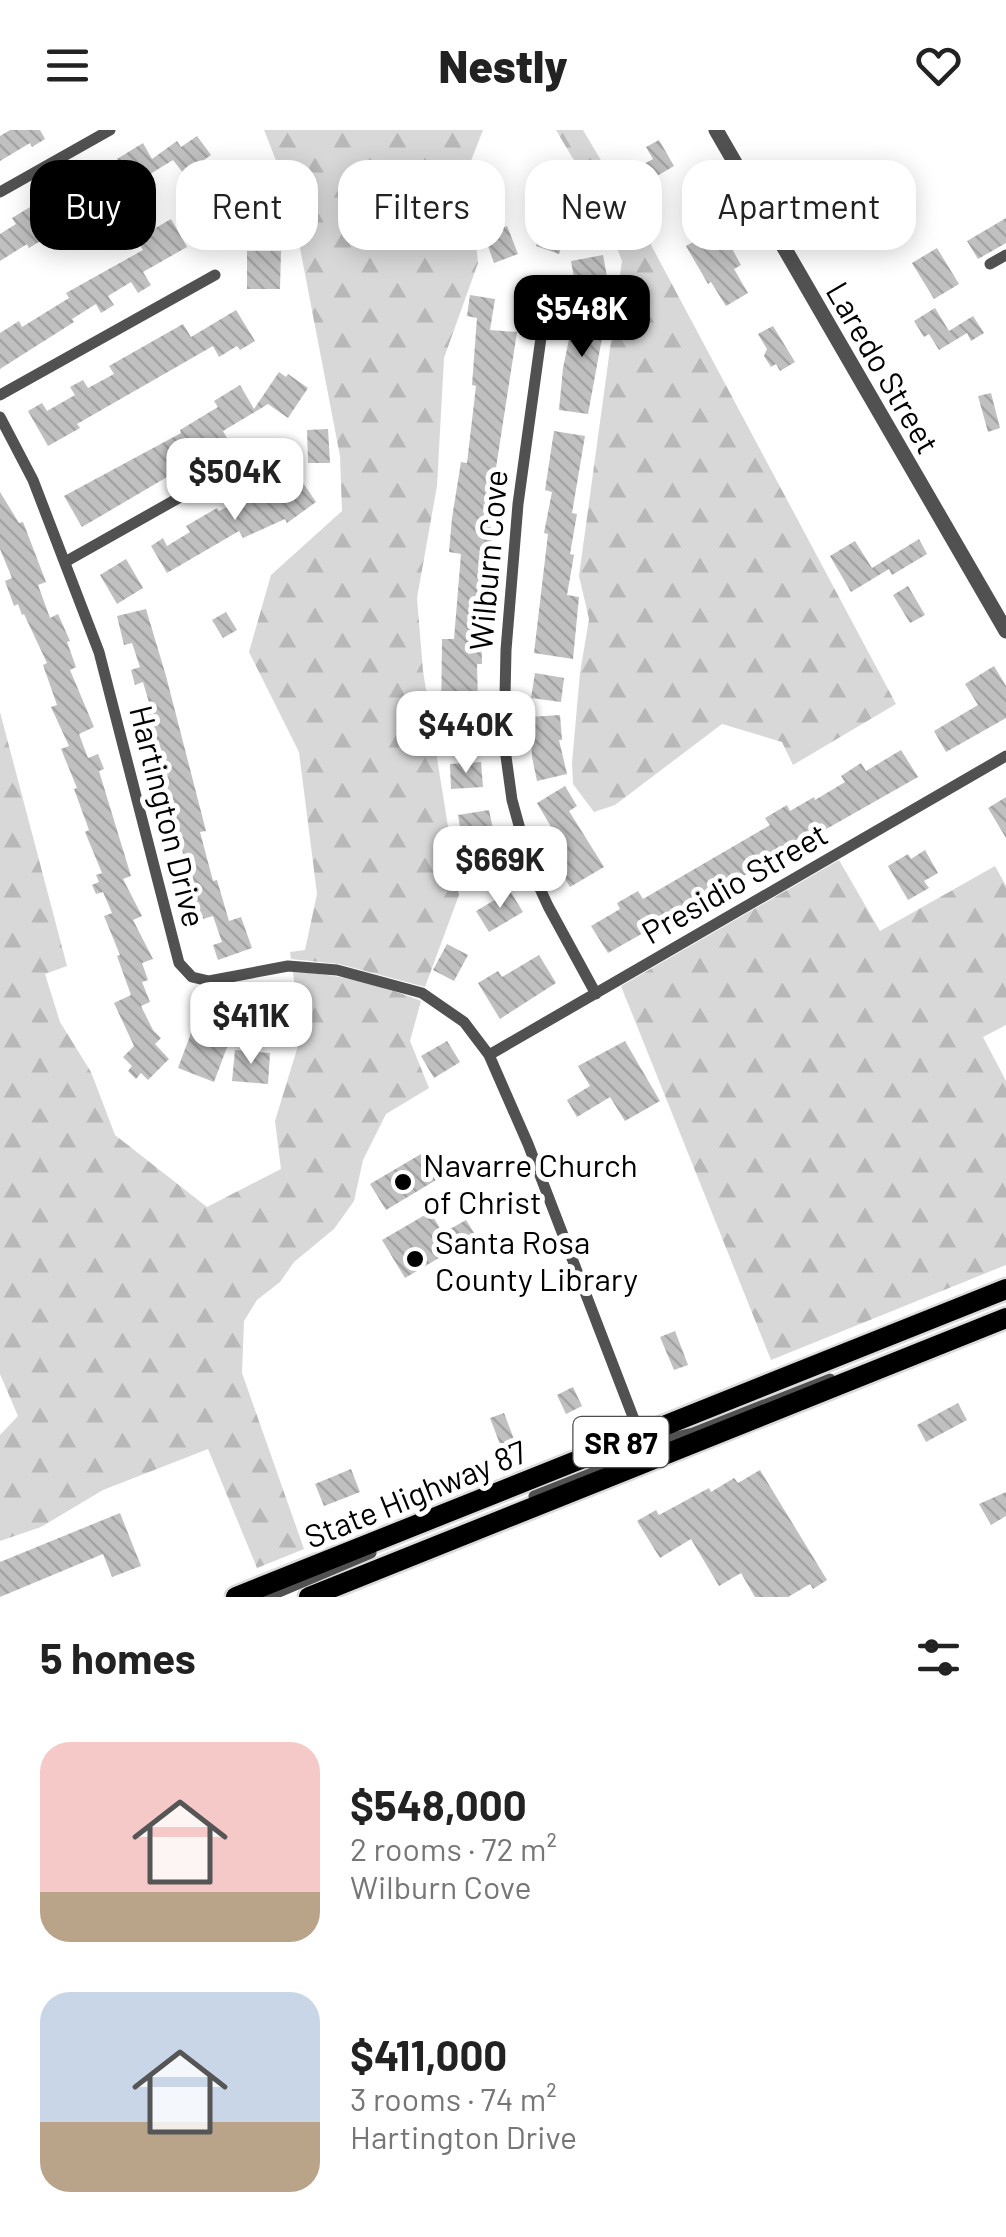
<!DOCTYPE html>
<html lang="en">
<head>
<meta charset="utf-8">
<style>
	:root { --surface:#fff; --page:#f2f2f2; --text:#222; --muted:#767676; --accent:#000 }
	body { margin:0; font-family:Barlow,sans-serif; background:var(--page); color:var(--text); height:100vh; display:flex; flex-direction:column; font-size:38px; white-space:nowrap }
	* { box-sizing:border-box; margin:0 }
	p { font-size:32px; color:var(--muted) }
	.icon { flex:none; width:55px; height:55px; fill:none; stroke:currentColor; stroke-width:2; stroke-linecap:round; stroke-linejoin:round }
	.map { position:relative; height:1467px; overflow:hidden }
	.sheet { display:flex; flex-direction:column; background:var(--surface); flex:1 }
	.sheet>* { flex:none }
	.guide { position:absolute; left:30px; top:30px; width:948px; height:90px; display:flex; gap:20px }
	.price { position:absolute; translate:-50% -85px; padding:0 22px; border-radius:20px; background:#fff; color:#222; font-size:32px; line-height:65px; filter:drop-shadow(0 2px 5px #0008) }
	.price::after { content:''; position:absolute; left:50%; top:60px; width:30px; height:22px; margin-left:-15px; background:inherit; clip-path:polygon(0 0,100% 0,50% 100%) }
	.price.active { background:var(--accent); color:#fff }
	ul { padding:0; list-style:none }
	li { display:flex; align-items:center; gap:30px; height:250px; padding:0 40px }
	li span { display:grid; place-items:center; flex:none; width:280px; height:200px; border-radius:30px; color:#555 }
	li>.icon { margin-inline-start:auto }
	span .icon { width:120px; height:120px; fill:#fffc; stroke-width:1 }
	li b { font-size:42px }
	h2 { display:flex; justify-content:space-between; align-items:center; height:120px; padding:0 40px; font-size:42px }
	.chip { padding:0 35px; border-radius:30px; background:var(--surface); box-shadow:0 5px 25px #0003; font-size:35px; line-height:90px }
	.chip.active { background:var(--accent); color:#fff }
	header { display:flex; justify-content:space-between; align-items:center; height:130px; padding:0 40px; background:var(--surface); font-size:45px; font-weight:800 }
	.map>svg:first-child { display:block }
	.forest { fill:url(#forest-firs) }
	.building { fill:url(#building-back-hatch) }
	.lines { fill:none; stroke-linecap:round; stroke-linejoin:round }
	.trunk-casing { stroke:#dbdbdb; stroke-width:25 }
	.minor { stroke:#515151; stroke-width:11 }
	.tertiary { stroke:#515151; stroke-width:15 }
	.trunk { stroke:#000; stroke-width:20 }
	.poi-dot { fill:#000; stroke:#fff; stroke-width:4 }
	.labels { text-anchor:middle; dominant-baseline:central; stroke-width:10; stroke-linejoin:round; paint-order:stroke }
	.shield { fill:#fff; stroke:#4c4c4c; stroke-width:2.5 }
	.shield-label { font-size:30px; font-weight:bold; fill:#000 }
	.street-label { font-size:32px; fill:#000; stroke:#fff }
	.poi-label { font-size:32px; fill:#000; stroke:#fff; text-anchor:start }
</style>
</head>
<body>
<header><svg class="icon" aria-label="menu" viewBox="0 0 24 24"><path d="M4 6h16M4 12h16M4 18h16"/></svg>Nestly<svg class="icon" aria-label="heart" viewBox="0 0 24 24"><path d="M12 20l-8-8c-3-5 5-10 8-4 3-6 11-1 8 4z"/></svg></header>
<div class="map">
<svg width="1006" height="1467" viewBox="0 0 1006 1467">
	<defs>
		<pattern id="forest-firs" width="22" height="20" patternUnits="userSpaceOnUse" patternTransform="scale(2.5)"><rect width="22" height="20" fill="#d8d8d8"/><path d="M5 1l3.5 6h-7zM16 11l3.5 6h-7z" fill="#b8b8b8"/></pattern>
		<pattern id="building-back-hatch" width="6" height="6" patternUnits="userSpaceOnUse" patternTransform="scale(2.5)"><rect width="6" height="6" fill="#c0c0c0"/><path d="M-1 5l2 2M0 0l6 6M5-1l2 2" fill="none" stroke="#a3a3a3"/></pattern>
	</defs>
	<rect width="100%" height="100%" fill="#fff"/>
	<path class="forest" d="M264,0H483L469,36L478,133L444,228L437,356L417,468L423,541L459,765L425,857L339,834L291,829L290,822L305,820L317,764L299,622L249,522L271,445L342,381L340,326L290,66Z
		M556,0H583L650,113L896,574L793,635L782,612L722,594L615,675L594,682L573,654L572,633L580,543L589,489L579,446L622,131L601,76Z
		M0,582L67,836L45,844L60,892L91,942L115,1005L207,1077L281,1039L275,991L301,906L293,842C336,843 381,855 421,871L410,911L429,958L386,984L363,1030L354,1071L334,1099L294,1132L280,1152L257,1170L244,1191L242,1243L304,1419L257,1438L208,1319L103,1360L41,1397L0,1411V1305L18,1286L0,1244Z
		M839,730L880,801L995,736L1006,756V895L983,907L1006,951V1135L771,1230L621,856Z"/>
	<path class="building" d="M10,0H40L45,9L32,17L30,13L0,31V6Z
		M197,6L211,25L184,44L173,30L29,118L27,114L0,131V104L16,94L12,88L40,71L46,80L69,67L63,58L93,41L98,49L121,36L117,29L143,13L152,29L177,11L181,17Z
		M659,10L674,36L640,56L631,41L653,29L646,17Z
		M219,60L243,78L240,82L247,88L227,114L196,90Z
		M546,88L569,96L559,124L536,116Z
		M1006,88V113L978,129L967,111Z
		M171,89L187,117L143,142L151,155L138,163L131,152L108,166L114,175L101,183L96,174L72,189L74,192L0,239V203L19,191L22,197L69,168L66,163L143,120L134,105L150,96L152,100Z
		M507,96L518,124L494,133L484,105Z
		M720,97L741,135L734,139L748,163L726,176L711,152L708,154L686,116Z
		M937,118L959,154L934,169L912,133Z
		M247,121H281L280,159H247Z
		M603,125L607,147L575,153L571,131Z
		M470,165L495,169L490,200L517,202L491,370H494L490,403H492L483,495H481L482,534H477L478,572H475L480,609L441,614L438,591L441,590L442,509H454L461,424L449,422L452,388L461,332L467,333L476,256L472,255L477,188L467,186Z
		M576,176L607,181L588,284L559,280L563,238Z
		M935,178L949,201L973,186L984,203L971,211L967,203L939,220L929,204L924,207L914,191Z
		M236,180L255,211L240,220L237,216L219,227L213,216L77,294L80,298L48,316L28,281L42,273L47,281L75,265L70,257L83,250L88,258L114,244L109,236L183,194L191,207Z
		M773,196L795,232L780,241L776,234L771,237L764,226L767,219L758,204Z
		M279,242L286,247L288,244L308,258L288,288L268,274L223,301L227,308L189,331L191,333L82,397L64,366L181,303L180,300L218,277L214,271L240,255L254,279Z
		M991,263L1000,298L988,302L978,266Z
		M328,299L330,333H308L307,300Z
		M554,301L585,306L572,383L577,384L570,424L574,425L567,465L579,467L573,529L534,523L548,404L544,403L552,362L545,360Z
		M299,347L316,372L287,393L285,389L243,408L239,401L167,443L151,416L163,408L167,416L190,402L186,396L217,378L219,381L256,362L261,373Z
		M0,362L19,393L23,392L38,431L46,452L38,455L50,488L58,484L70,511L67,512L76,537L70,540L94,597L79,604L88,628L98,624L104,639L99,641L131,746L123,749L142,786L133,790L153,829L142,833L148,850L142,852L150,872L141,876L153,900L161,908L155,914L169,929L148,950L141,943L136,949L128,941L132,936L123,927L134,916L114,873L131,865L117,826L120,825L104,786L112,783L103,762L96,764L92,755L99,752L96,745L102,743L85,702L89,700L74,659L77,658L61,619L69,616L51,577L57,575L43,535L47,533L24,484L22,485L18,474L14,476L5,451L12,448L0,419Z
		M919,409L927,424L892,445L889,439L851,462L830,426L855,411L872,438Z
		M126,429L143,458L117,474L100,445Z
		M908,456L925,485L910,493L893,465Z
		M146,479L166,546L206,701L200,702L213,751L217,750L229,791L241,787L252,818L218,830L213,815L222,812L213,786L196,791L191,776L195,775L181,736L186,734L179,709L175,710L171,694L175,693L160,656L169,654L162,630L157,631L141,579L150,576L143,552L135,555L131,540L140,537L132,513L124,515L117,486Z
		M226,482L237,500L223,508L212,490Z
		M994,536L1006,556V588L946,622L934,601L978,575L965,554Z
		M535,543L564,548L561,572L531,568Z
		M560,585L562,610H559L567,644L537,651L532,627L530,587Z
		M901,620L918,647L608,823L591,796L620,779L617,773L638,761L643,769L770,695L765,688L787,675L790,681L814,667L815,670L845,652L841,646L861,633L866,641Z
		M481,632L483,657L451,659L450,634Z
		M565,656L577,676L569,681L604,737L570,757L558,737L563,734L546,707L554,702L537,673Z
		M1006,667V708L988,678Z
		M489,680L494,704L462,710L458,685Z
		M925,720L938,743L924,751L929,758L908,770L888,736L908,724L911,729Z
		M499,724L506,747L477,757L470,733Z
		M510,761L523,782L489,802L476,781Z
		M447,814L468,825L454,851L433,840Z
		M539,825L556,853L500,889L478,853L498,841L502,847Z
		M191,903L227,917L214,952L178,938Z
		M447,911L460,932L434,948L421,926Z
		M625,911L660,971L625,991L610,967L577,987L567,970L590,956L578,936Z
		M235,920L270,923L268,954L232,951Z
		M421,1024L426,1032L432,1028L438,1039L432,1042L436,1050L386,1080L370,1054Z
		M430,1082L443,1103L466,1090L476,1106L405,1148L382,1110Z
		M675,1201L688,1235L674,1240L660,1207Z
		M573,1257L582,1276L566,1284L557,1265Z
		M958,1273L967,1290L926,1312L917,1295Z
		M504,1283L517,1317L503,1322L490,1288Z
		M351,1339L360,1362L324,1376L315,1354Z
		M760,1340L827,1450L813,1459L810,1454L788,1467H755L741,1443L719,1456L691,1409L660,1428L637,1391L656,1380L659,1385L709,1358L711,1362L734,1348L738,1353Z
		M1006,1362V1386L991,1395L979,1374Z
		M120,1383L141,1436L112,1447L103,1424L0,1467V1432Z"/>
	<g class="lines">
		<defs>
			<path id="trunk" d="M236,1467L1006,1159
				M309,1467L1006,1188"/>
		</defs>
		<use href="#trunk" class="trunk-casing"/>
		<path class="minor" d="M0,62L110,0
			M990,134L1006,125
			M538,163L543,193L518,374L506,520L504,612L512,670L531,739L548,776L596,864
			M0,265L215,145
			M0,287L33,350L99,522L179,833L192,847L209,851L288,836L337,840L422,863L464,892L489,925L528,1014L640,1305
			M65,432L269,317
			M489,925L1006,626
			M650,1305L676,1307L693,1303L830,1249
			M534,1366L610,1336L635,1312
			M267,1467L371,1423"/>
		<path class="tertiary" d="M716,0L1006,501"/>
		<use href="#trunk" class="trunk"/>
	</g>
	<g class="poi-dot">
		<circle cx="403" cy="1052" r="10"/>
		<circle cx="415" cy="1129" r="10"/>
	</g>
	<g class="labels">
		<rect class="shield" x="573.5" y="1287" width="95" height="50" rx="8"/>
		<g class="shield-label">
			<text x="621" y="1312">SR 87</text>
		</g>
		<g class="street-label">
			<text transform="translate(884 237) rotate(60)">Laredo Street</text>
			<text transform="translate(487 430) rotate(-85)">Wilburn Cove</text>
			<text transform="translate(169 686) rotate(76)">Hartington Drive</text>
			<text transform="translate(734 752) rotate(-30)">Presidio Street</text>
			<text transform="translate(415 1363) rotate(-22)">State Highway 87</text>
		</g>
		<g class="poi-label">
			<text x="423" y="1034">Navarre Church<tspan x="423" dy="37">of Christ</tspan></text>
			<text x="435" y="1111">Santa Rosa<tspan x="435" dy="37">County Library</tspan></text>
		</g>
	</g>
</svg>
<b class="price active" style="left:582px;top:230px">$548K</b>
<b class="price" style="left:235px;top:393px">$504K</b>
<b class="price" style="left:466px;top:646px">$440K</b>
<b class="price" style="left:500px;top:781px">$669K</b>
<b class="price" style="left:251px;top:937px">$411K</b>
<div class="guide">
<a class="chip active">Buy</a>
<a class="chip">Rent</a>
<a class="chip">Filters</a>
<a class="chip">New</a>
<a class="chip">Apartment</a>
</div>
</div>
<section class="sheet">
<h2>5 homes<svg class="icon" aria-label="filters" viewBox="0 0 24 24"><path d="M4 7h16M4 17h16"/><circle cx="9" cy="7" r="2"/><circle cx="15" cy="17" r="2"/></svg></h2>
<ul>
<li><span style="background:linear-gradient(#f6c9c9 75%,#b9a48a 0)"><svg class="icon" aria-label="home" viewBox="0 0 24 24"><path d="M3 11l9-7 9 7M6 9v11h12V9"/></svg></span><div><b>$548,000</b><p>2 rooms · 72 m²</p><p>Wilburn Cove</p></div></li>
<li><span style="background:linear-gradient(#c9d6e8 65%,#b9a48a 0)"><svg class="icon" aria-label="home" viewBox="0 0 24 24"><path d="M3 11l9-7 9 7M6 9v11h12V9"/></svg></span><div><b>$411,000</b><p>3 rooms · 74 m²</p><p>Hartington Drive</p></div></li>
</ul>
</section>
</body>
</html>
